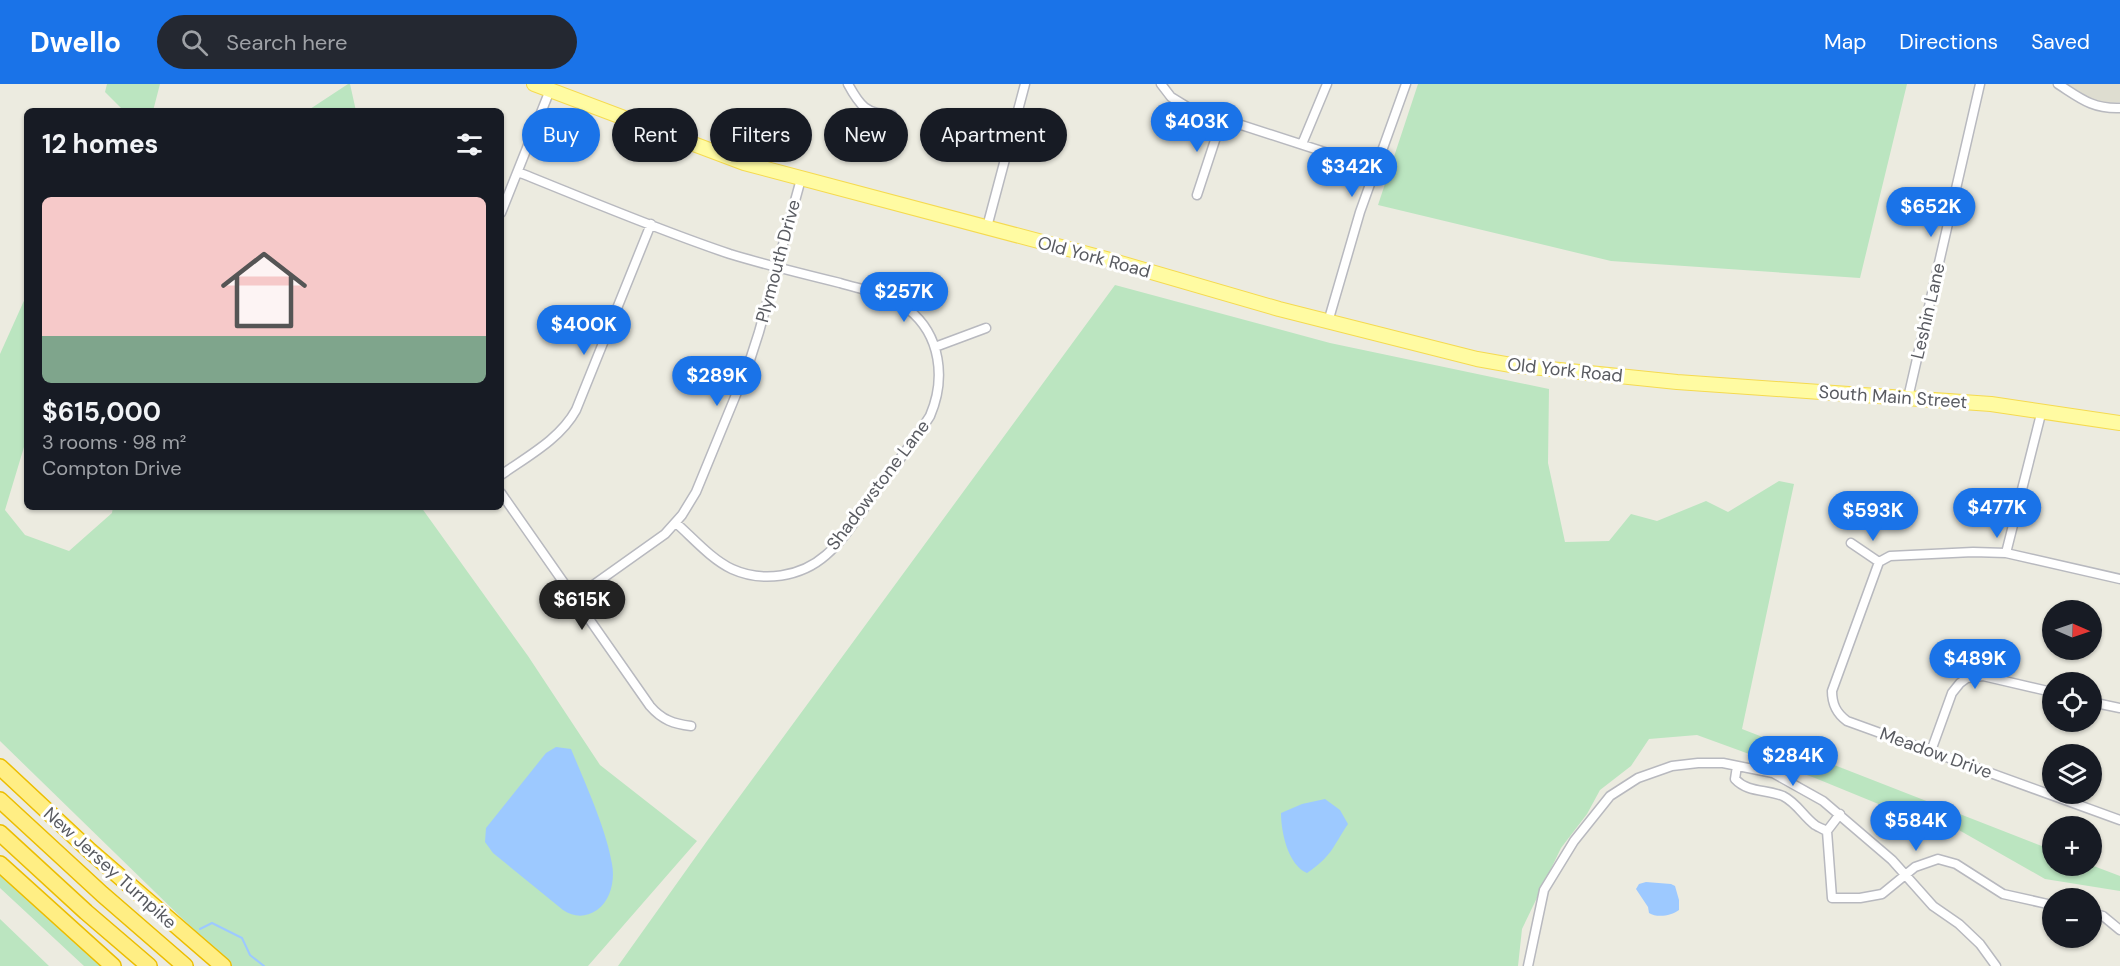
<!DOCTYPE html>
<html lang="en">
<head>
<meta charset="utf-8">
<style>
	:root { --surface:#171b24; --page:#242831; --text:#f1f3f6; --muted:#9ea1a6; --line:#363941; --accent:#1a73e8 }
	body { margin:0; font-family:"DM Sans",sans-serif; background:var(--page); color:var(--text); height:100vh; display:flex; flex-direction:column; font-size:22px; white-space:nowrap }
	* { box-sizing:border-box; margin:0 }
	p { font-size:20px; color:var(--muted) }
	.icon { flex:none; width:33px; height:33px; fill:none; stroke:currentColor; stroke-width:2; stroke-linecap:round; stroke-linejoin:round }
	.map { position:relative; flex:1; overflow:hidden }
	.details { position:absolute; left:24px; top:24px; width:480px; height:402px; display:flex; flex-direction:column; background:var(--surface); border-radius:9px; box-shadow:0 2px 4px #0004 }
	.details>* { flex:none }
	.hud { position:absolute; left:522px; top:24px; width:570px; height:54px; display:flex; gap:12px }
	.needle { width:39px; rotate:92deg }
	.controls { position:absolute; left:2042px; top:516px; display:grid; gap:12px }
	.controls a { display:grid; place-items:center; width:60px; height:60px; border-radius:50%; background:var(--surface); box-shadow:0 2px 4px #0004; font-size:30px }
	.price { position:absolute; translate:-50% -51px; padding:0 14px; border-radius:21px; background:var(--accent); color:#fff; font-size:20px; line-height:39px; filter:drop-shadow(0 2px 3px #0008) }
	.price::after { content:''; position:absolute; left:50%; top:36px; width:18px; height:14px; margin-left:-9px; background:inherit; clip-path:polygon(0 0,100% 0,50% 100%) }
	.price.active { background:#222; color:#fff }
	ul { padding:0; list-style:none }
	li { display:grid; align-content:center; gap:12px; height:318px; padding:0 18px }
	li+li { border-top:2px solid var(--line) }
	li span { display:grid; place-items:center; height:186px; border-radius:9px; color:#555 }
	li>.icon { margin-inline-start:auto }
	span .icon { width:108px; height:108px; fill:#fffc; stroke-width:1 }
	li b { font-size:26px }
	h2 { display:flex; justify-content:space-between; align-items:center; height:72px; padding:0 18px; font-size:26px }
	.chip { padding:0 21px; border-radius:27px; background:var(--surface); box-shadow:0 2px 4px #0004; font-size:21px; line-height:54px }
	.chip.active { background:var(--accent); color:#fff }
	header { display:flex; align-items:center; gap:36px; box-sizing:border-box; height:84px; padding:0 30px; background:var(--accent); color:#fff }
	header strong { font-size:28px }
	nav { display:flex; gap:33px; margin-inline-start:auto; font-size:21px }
	.search { width:420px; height:54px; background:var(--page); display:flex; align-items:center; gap:15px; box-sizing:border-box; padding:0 21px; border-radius:33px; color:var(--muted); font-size:22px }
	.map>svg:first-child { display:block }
	.education { fill:#deddd0 }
	.green { fill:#bbe5c0 }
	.water { fill:#9dc9ff }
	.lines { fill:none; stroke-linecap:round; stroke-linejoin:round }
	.stream { stroke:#9dc9ff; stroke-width:2 }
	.street-casing { stroke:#b8b9bf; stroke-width:11 }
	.primary-casing { stroke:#f5da50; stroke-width:16 }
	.highway-casing { stroke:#ecbd00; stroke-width:18 }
	.street { stroke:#fff; stroke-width:8 }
	.primary { stroke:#fffba2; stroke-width:14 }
	.highway { stroke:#ffee84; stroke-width:15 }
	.labels { text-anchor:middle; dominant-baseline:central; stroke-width:6; stroke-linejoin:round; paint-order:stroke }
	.street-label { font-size:18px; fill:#595b61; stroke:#fff }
</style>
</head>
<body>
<header>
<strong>Dwello</strong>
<div class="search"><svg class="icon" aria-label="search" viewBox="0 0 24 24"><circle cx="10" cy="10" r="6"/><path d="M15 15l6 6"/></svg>Search here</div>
<nav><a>Map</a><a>Directions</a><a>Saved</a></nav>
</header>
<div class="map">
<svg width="2120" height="882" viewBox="0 0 2120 882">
	<rect width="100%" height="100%" fill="#ecebe0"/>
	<path class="education" d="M2067,0H2120V18L2104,19L2093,16Z"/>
	<path class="green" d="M107,0H160L153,27H124L105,8Z
		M348,0H350L356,27H307Z
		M1418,0H1907L1860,194L1611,177L1378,121Z
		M1115,201L1330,259L1549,305L1548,379L1565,458L1609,457L1631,430L1657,437L1706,417L1728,428L1779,397L1794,400L1742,645L2052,766V782L2091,781L2120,792V807L2045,795L1943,737L1898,728L1815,694L1697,651L1649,655L1631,682L1600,706L1587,730L1561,764L1522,845L1518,882H618L707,757Z
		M27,210V353L5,426L25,451L69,467L112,429L113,423H421L528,572L600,681L697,757L588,882H231L0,657V270Z
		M0,776L118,882H84L0,804Z
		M0,835L49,882H0Z"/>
	<path class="water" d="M556,663L571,665C585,699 606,744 612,780C615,796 611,816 597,826C585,834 574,833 563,826L493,769L485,758L486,744L546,669Z
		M1325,715L1340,726L1348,740C1332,764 1332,772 1307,789C1288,781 1281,748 1281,729L1302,720Z
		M1646,798L1671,800L1675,802L1679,816V826C1671,832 1657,834 1649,829L1648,823L1636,805L1639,800Z"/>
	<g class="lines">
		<path class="stream" d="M200,845L212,839L242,854L250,871L264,882"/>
		<defs>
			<path id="street" d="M848,0C860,22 866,30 892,31
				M1161,0L1171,13L1189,24L1377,85
				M2058,0C2080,14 2092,25 2120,24
				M1302,60L1327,0
				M518,88C588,116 658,146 730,170C766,181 803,190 840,199C863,206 888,209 908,225C941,251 946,295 930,332C914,357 895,381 877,406C861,427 847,453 826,471C801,493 763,499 732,485C711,475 693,454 676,439
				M1197,111L1222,35
				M501,129L550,6
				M987,143L1025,0
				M1328,238L1360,128L1406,0
				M935,263L986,244
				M1908,314L1980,0
				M501,391C528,372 560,355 576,326L651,140
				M501,409L650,622C662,636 674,640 691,642
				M1851,459L1879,478
				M2006,469L2042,326
				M1879,478L1832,607C1832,620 1836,629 1847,637L2120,736
				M1879,478L1890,472L1973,468L2006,469L2120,495
				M575,514L665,450L682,431L696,408L749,279L759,248L801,95
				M2091,618L2120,624
				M1931,667L1952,609L1960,599L1967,594L1983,592L2052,608
				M1737,682L1735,695C1748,709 1766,705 1783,712C1797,719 1803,732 1815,741C1818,743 1823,745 1827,747
				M1840,730L1827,747L1832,814H1860L1882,810L1915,783L1938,775L1956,780L2003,810L2052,821
				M2091,829L2103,832L2120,846
				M1528,882L1544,806L1574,757L1610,712L1638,694L1672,682L1698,679H1723L1773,689L1823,717L1892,776L1933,822L1959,840L1980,860L1996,882"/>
			<path id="primary" d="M534,0L744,79L1110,176L1279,225L1477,275L1511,281L1677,298L1991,320L2120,339"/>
			<path id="highway" d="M0,683L90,767L223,882
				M0,716L102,810L185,882
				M0,749L86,828L149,882
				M0,780L113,882"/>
		</defs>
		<use href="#street" class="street-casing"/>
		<use href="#primary" class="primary-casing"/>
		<use href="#highway" class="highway-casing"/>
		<use href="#street" class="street"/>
		<use href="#primary" class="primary"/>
		<use href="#highway" class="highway"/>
	</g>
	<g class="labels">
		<g class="street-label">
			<text transform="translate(1094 173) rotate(15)">Old York Road</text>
			<text transform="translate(778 177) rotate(-75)">Plymouth Drive</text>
			<text transform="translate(1928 227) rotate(-77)">Leshin Lane</text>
			<text transform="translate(1565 286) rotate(6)">Old York Road</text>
			<text transform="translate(1893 313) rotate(4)">South Main Street</text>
			<text transform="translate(878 401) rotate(-53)">Shadowstone Lane</text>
			<text transform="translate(1936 669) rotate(20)">Meadow Drive</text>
			<text transform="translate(110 784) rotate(42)">New Jersey Turnpike</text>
		</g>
	</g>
</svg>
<div class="controls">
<a><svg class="needle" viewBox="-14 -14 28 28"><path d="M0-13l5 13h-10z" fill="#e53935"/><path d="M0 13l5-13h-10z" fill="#9ea1a6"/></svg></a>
<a><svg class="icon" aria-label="locate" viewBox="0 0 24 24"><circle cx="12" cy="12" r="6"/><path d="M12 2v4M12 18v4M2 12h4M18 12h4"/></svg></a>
<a><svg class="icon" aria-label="layers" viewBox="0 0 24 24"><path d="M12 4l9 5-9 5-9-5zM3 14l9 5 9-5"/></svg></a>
<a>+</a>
<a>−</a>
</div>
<b class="price" style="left:1197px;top:69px">$403K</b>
<b class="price" style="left:1352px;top:114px">$342K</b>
<b class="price" style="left:1931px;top:154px">$652K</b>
<b class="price" style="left:904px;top:239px">$257K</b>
<b class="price" style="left:584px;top:272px">$400K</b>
<b class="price" style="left:717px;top:323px">$289K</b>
<b class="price" style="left:1997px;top:455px">$477K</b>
<b class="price" style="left:1873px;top:458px">$593K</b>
<b class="price active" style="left:582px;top:547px">$615K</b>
<b class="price" style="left:1975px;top:606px">$489K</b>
<b class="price" style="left:1793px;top:703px">$284K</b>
<b class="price" style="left:1916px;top:768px">$584K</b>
<div class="hud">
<a class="chip active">Buy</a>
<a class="chip">Rent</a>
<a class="chip">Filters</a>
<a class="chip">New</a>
<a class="chip">Apartment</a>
</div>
<section class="details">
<h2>12 homes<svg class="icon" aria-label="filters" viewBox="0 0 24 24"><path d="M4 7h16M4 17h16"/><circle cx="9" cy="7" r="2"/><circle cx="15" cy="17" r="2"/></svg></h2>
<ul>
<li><span style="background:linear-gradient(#f6c9c9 75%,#7fa58c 0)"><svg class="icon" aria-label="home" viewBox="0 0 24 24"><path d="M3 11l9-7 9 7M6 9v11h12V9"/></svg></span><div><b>$615,000</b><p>3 rooms · 98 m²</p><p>Compton Drive</p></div></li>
</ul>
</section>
</div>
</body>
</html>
